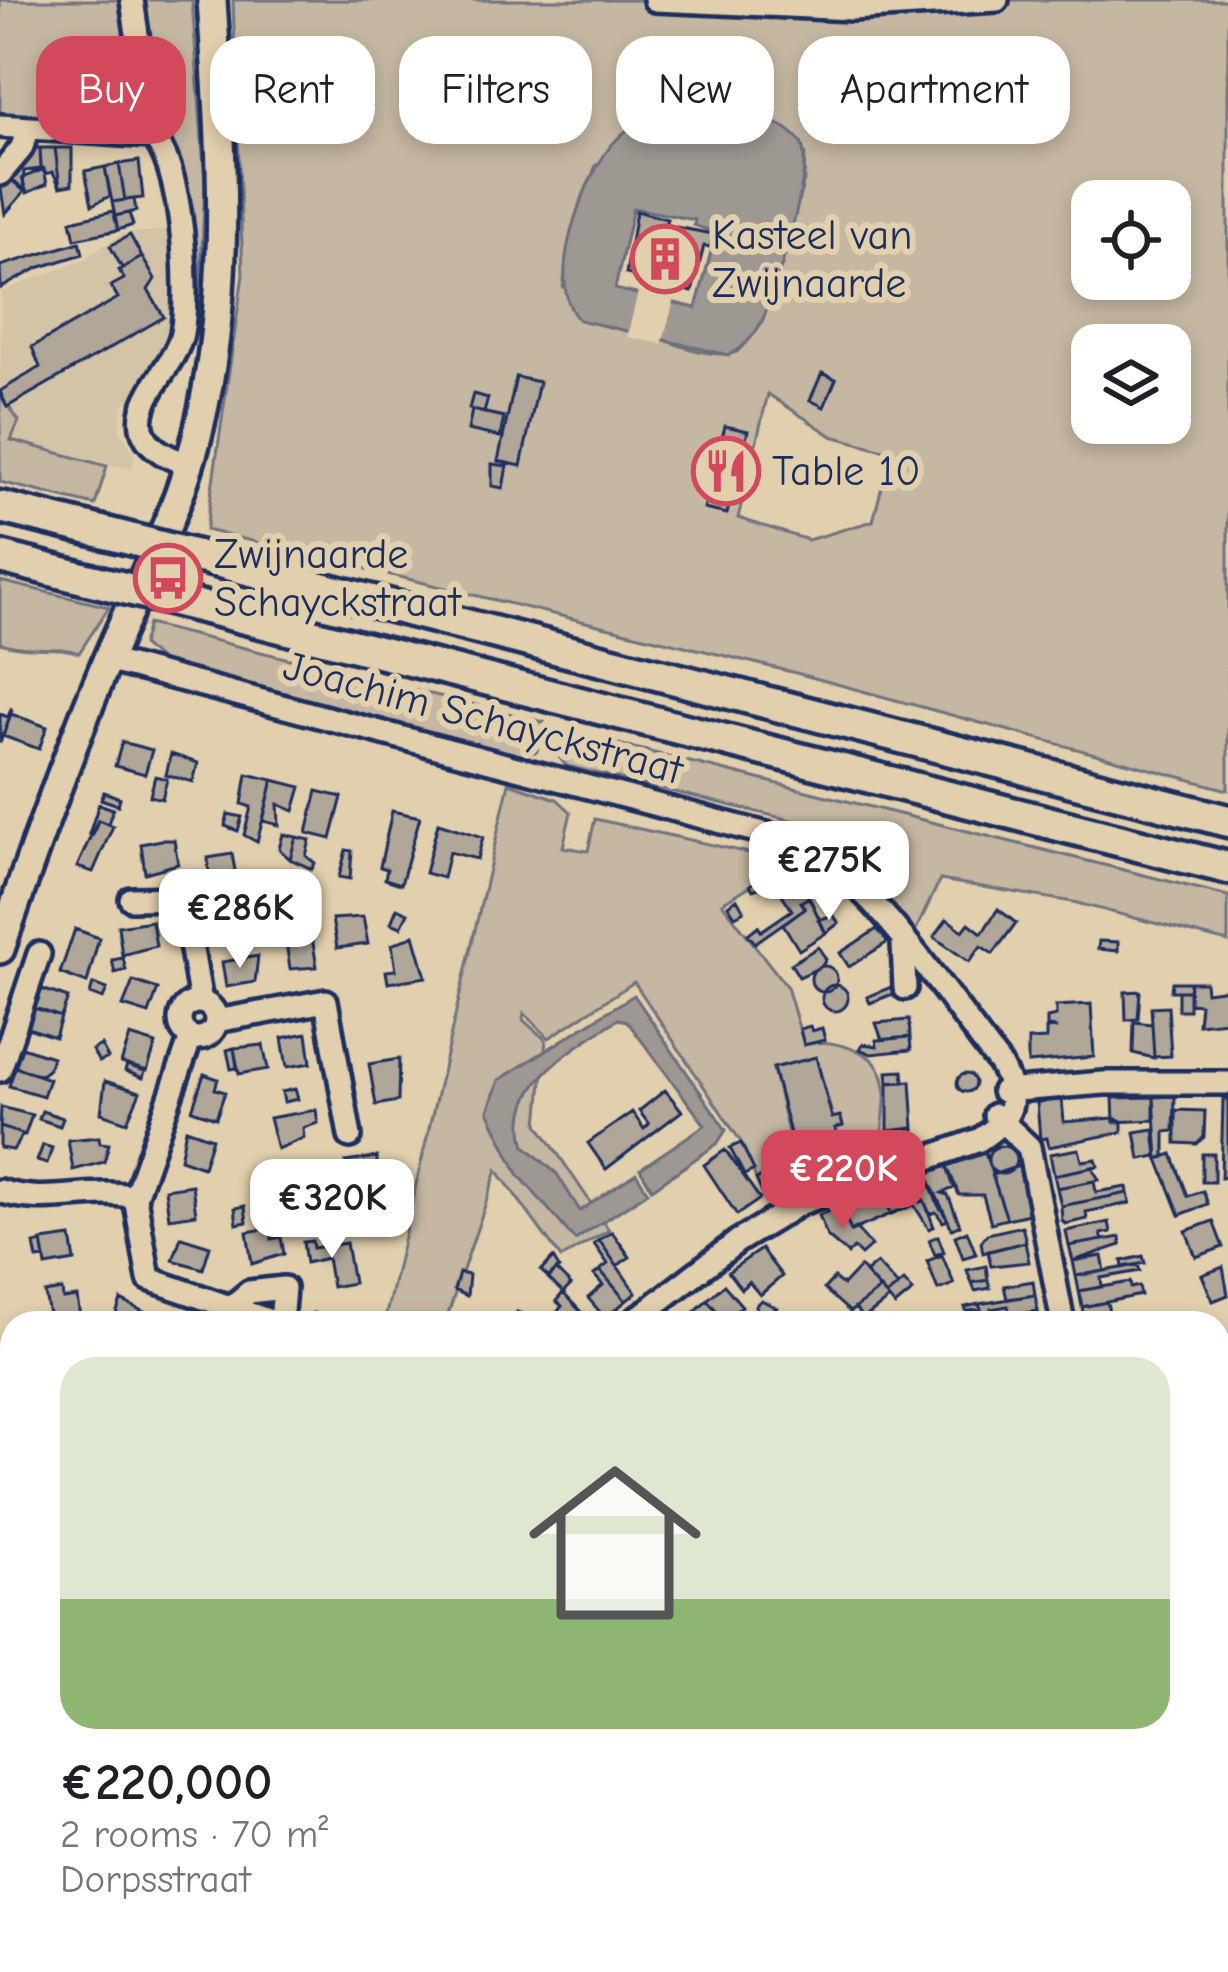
<!DOCTYPE html>
<html lang="en">
<head>
<meta charset="utf-8">
<style>
	:root { --surface:#fff; --page:#f2f2f2; --text:#202124; --muted:#757577; --line:#e0e0e0; --accent:#d1495b }
	body { margin:0; font-family:"Comic Neue",sans-serif; background:var(--page); color:var(--text); height:100vh; display:flex; flex-direction:column; font-size:45px; white-space:nowrap }
	* { box-sizing:border-box; margin:0 }
	p { font-size:39px; color:var(--muted) }
	.icon { flex:none; width:66px; height:66px; fill:none; stroke:currentColor; stroke-width:2; stroke-linecap:round; stroke-linejoin:round }
	.map { position:relative; flex:1; overflow:hidden }
	.details { position:absolute; left:0px; top:1311px; width:1230px; height:663px; display:flex; flex-direction:column; background:var(--surface); border-radius:36px 36px 0 0; box-shadow:0 6px 18px #0003 }
	.details>* { flex:none }
	.guide { position:absolute; left:36px; top:36px; width:1158px; height:108px; display:flex; gap:24px }
	.fabs { position:absolute; left:1071px; top:180px; display:grid; gap:24px }
	.fabs a { display:grid; place-items:center; width:120px; height:120px; border-radius:24px; background:var(--surface); box-shadow:0 6px 18px #0003; font-size:60px }
	.price { position:absolute; translate:-50% -102px; padding:0 27px; border-radius:24px; background:#fff; color:#222; font-size:39px; line-height:78px; filter:drop-shadow(0 3px 6px #0008) }
	.price::after { content:''; position:absolute; left:50%; top:72px; width:36px; height:27px; margin-left:-18px; background:inherit; clip-path:polygon(0 0,100% 0,50% 100%) }
	.price.current { background:var(--accent); color:#fff }
	ul { padding:0; list-style:none }
	li { display:grid; align-content:center; gap:24px; height:636px; padding:0 60px }
	li+li { border-top:3px solid var(--line) }
	li span { display:grid; place-items:center; height:372px; border-radius:36px; color:#555 }
	li>.icon { margin-inline-start:auto }
	span .icon { width:216px; height:216px; fill:#fffc; stroke-width:1 }
	li b { font-size:51px }
	.pill { padding:0 42px; border-radius:36px; background:var(--surface); box-shadow:0 6px 18px #0003; font-size:42px; line-height:108px }
	.pill.current { background:var(--accent); color:#fff }
	.map>svg:first-child { display:block }
	.built { fill:#d3c3a7 }
	.green { fill:#c5b7a1; stroke:#707380; stroke-width:3; fill-rule:evenodd }
	.water { fill:#9e9892; stroke:#6a6e7d; stroke-width:3; fill-rule:evenodd }
	.pier { fill:#e2cfad }
	.building { fill:#b0a799; stroke:#1b2f5e; stroke-width:3 }
	.lines { fill:none; stroke-linecap:round; stroke-linejoin:round }
	.minor-casing { stroke:#1b2f5e; stroke-width:30 }
	.major-casing { stroke:#1b2f5e; stroke-width:36 }
	.highway-casing { stroke:#1b2f5e; stroke-width:39 }
	.minor { stroke:#e2cfad; stroke-width:21 }
	.major { stroke:#e2cfad; stroke-width:27 }
	.highway { stroke:#e2cfad; stroke-width:30 }
	.tram { stroke:#1b2f5e; stroke-width:3 }
	.highway-bridge-casing { stroke:#1b2f5e; stroke-width:39; stroke-linecap:butt }
	.highway-bridge { stroke:#e2cfad; stroke-width:30 }
	.labels { text-anchor:middle; dominant-baseline:central; stroke-width:12; stroke-linejoin:round; paint-order:stroke }
	.poi-label { font-size:42px; fill:#1b2f5e; stroke:#e2cfad; text-anchor:start }
	.street-label { font-size:42px; fill:#1b2f5e; stroke:#e2cfad }
</style>
</head>
<body>
<div class="map">
<svg width="1228" height="1972" viewBox="0 0 1228 1972">
	<rect width="100%" height="100%" fill="#e2cfad"/>
	<filter id="ink" filterUnits="userSpaceOnUse"><feTurbulence type="fractalNoise" baseFrequency=".00833" numOctaves="2"/><feDisplacementMap in="SourceGraphic" scale="24" xChannelSelector="R" yChannelSelector="G"/><feConvolveMatrix kernelMatrix="1 2 1 2 8 2 1 2 1" color-interpolation-filters="sRGB"/></filter>
	<g filter="url(#ink)">
		<path class="built" d="M172,230L175,327L158,370L123,404L120,431L134,453L132,469L10,440L19,421L0,395L1,292L83,260L121,234Z"/>
		<path class="green" d="M0,0H192L205,184L198,335L191,334L153,127L0,114Z
			M233,0H1228V790L796,673L206,530L243,275ZM791,134L805,154L804,181L762,322L737,352C690,365 605,309 563,287L572,232L596,165ZM1092,201H1170V279H1092ZM1092,345H1170V423H1092ZM768,394L832,436L891,452L873,521L808,540L738,518Z
			M0,395L19,421L11,440L107,466L95,505L0,482Z
			M0,581L109,607L79,653C54,644 31,653 0,643Z
			M148,624L544,722L537,751L521,757L164,664L142,645Z
			M562,730L1228,896V942L1073,902L940,880L915,932L835,846L837,838L807,824L567,766L558,756Z
			M509,783L557,799L571,812L563,847L588,851L595,819L790,862L722,903L787,987L804,1045C822,1041 832,1042 850,1048C906,1065 877,1117 882,1159L849,1171L836,1128L843,1126L841,1117L833,1118L816,1057L773,1068L800,1185L766,1203L741,1142L634,982L549,1038L524,1013L523,1020L546,1040L538,1124L609,1230L561,1258L497,1170L445,1323H384Z
			M293,1962H789L784,1972H287Z"/>
		<path class="water" d="M697,110C728,113 782,113 801,143C815,166 774,297 761,323C754,336 742,350 728,355L579,320C542,283 585,170 618,138C638,117 670,113 697,110ZM633,208L695,220L694,225L716,233L696,308L615,289Z
			M634,995L726,1130L717,1144L652,1189L640,1169L705,1125L627,1021L618,1019C575,1049 506,1082 525,1146L557,1174L580,1211L636,1173L648,1192L575,1240L518,1174L488,1111L499,1080Z"/>
		<path class="pier" d="M638,292L674,301L662,344L627,337Z"/>
		<path class="building" d="M30,148H40L41,169L24,171L23,190L7,176Z
			M40,148H55L60,187L53,172L45,174L41,165Z
			M55,148H72V185L60,187Z
			M139,161L143,198L125,200L119,164Z
			M119,164L125,200L112,202L105,167Z
			M105,167L110,196L92,205L85,171Z
			M44,169L47,184L27,193L22,178Z
			M7,176L25,191L5,214L0,183Z
			M134,199L136,211L115,216L112,202Z
			M113,211L118,230L75,239L71,221Z
			M636,211L667,219L665,225L713,234L710,247L704,246L692,292L672,287L674,277L648,271L646,279L626,274Z
			M129,213L133,225L118,230L115,216Z
			M130,235L142,257L122,268L110,246Z
			M80,242L83,254L38,268L1,288L0,266Z
			M142,257L155,279L148,290L164,317L7,407L0,391L40,367L32,347L118,298L111,286L124,279L119,270Z
			M822,373L836,379L824,407L810,400Z
			M516,377L539,382L521,466L498,461Z
			M473,394L488,398L484,413L469,409Z
			M472,410L504,417L500,437L468,430Z
			M725,426L748,431L727,514L704,509Z
			M492,464L507,466L503,488L492,486Z
			M11,709L12,710L0,743V714L8,717Z
			M11,714L47,727L39,749L3,736Z
			M122,742L152,750L145,774L115,766Z
			M171,754L198,763L193,782L166,775Z
			M247,774L273,780L257,842L244,835L251,807L242,804Z
			M155,776L167,779L162,799L150,796Z
			M273,780L301,787L294,811L278,804L279,825L263,821Z
			M317,791L342,797L331,839L307,833Z
			M104,792L120,798L118,805L101,799Z
			M99,804L113,809L108,824L98,820L93,835L89,834Z
			M392,811L420,817L401,884L385,879L387,869L380,867Z
			M228,814L242,817L238,831L225,826Z
			M98,820L113,826L93,872L77,867Z
			M438,823L483,837L477,859L449,852L443,878L425,873Z
			M283,834L296,837L290,859L279,849Z
			M296,837L310,840L306,856L315,863L312,869L290,859Z
			M161,840H174L178,864L145,873L141,844Z
			M346,850L352,851L350,879L339,877Z
			M232,854L238,887L210,892L208,858Z
			M788,863L799,882L781,893L775,882L753,890L750,885Z
			M799,882L809,897L801,902L805,908L755,943L748,934L758,926L761,931L792,910L781,893Z
			M266,897L270,916L259,918L256,899Z
			M809,897L826,933L799,950L783,924L805,908L801,902Z
			M737,899L744,911L735,916L728,905Z
			M281,906L285,933L276,935L272,908Z
			M397,908L408,913L401,927L391,923Z
			M230,909L235,940L213,943L207,913Z
			M998,909L1016,923L993,954L981,946L969,962L934,937L947,919L963,931L969,923L982,933Z
			M833,915L839,923L826,933L818,920Z
			M363,917L368,944L337,948L332,919Z
			M152,921L156,946L122,955L118,926Z
			M75,929L99,938L87,983L60,973Z
			M877,929L888,942L849,967L840,953Z
			M311,932L317,967L290,969L285,936Z
			M414,935L426,977L388,983L386,971L396,970L392,945Z
			M1099,941L1118,942V951L1098,949Z
			M818,947L826,959L822,966L799,977L791,964Z
			M258,956L255,982L226,987L222,962Z
			M123,958L126,970L115,973L112,960Z
			M811 979a13 13 0 1 1 26 0a13 13 0 1 1-26 0Z
			M133,981L158,989L149,1014L123,1006Z
			M903,982L905,989L870,1003L867,997Z
			M1172,982H1190L1189,991H1171Z
			M1190,982H1205L1206,992L1228,989V1026L1226,1021L1198,1024L1200,1004L1189,1003Z
			M93,984L107,989L103,999L90,994Z
			M822 998a13 13 0 1 1 26 0a13 13 0 1 1-26 0Z
			M42,989L68,998L61,1017L35,1008Z
			M1140,991L1138,1019L1126,1020L1125,992Z
			M1178,991H1189V1010H1178Z
			M1091,1004L1094,1057L1028,1063V1040L1046,1039V1029L1057,1028L1047,1027V1018L1056,1016V1006Z
			M1168,1006L1171,1056L1154,1057L1151,1007Z
			M35,1008L61,1017L55,1037L28,1028Z
			M909,1020L910,1037L882,1040L876,1023Z
			M1134,1022L1152,1024L1154,1058L1133,1053Z
			M810,1026L812,1031L822,1028L825,1040L804,1045L800,1029Z
			M307,1033L311,1063L287,1067L282,1038Z
			M130,1036L156,1044L147,1071L121,1063Z
			M910,1037L911,1050L871,1054L860,1049L863,1044L877,1046L876,1040Z
			M101,1045L108,1058L99,1062L92,1050Z
			M263,1045L268,1069L239,1074L234,1048Z
			M22,1047L52,1057L48,1070L41,1075L15,1067Z
			M234,1048L237,1068L231,1069L227,1050Z
			M816,1057L832,1118L840,1116L843,1126L835,1128L843,1160L800,1172L773,1068Z
			M399,1059L398,1101L376,1105L369,1064Z
			M127,1065L145,1071L143,1078L125,1071Z
			M15,1067L49,1079L43,1096L9,1086Z
			M903,1071L904,1082L888,1083L887,1072Z
			M957 1083a9 9 0 1 1 18 0a9 9 0 1 1-18 0Z
			M204,1074L218,1079L215,1089L225,1092L216,1118L192,1110Z
			M105,1081L140,1092L127,1122L101,1113Z
			M911,1081L914,1128L888,1131V1083Z
			M295,1089L298,1099L284,1102L282,1092Z
			M665,1090L682,1111L606,1169L588,1143L632,1112L644,1129L649,1124L639,1111Z
			M1175,1096L1174,1131L1165,1132V1157L1158,1159L1154,1097Z
			M1154,1097V1120L1114,1122L1113,1098Z
			M1223,1099H1228V1177L1221,1178Z
			M1062,1100L1064,1122L1114,1118L1122,1121V1132L1049,1147L1047,1138L1040,1139L1037,1102Z
			M1,1107L32,1115L25,1135L0,1127Z
			M316,1110L318,1123L303,1128L304,1138L277,1149L269,1118Z
			M1176,1110L1205,1111L1204,1137L1197,1144L1176,1143Z
			M42,1111L63,1118L60,1126L39,1119Z
			M0,1127L23,1134L13,1150L0,1148Z
			M914,1128L916,1148L885,1158L887,1142L896,1141L895,1131Z
			M186,1129L212,1138L203,1167L180,1159Z
			M1154,1129L1157,1156L1140,1159L1135,1132Z
			M99,1137L100,1143L109,1144L104,1162L73,1170L68,1140Z
			M741,1143L754,1170L744,1175L730,1148Z
			M43,1145L52,1148L47,1164L37,1161Z
			M988 1160a14 14 0 1 1 28 0a14 14 0 1 1-28 0Z
			M1079,1149L1082,1161L1096,1159L1098,1166L1054,1175L1050,1154Z
			M725,1150L760,1199L737,1215L704,1165Z
			M985,1153L1007,1219L991,1223L983,1195H959L947,1166Z
			M1172,1154L1188,1196L1203,1191L1208,1204L1180,1215L1158,1159Z
			M1202,1154H1214V1182H1202Z
			M377,1157V1188L351,1192L346,1162Z
			M947,1166L954,1188L942,1193L948,1195L960,1225L952,1229L926,1174Z
			M1019,1166L1029,1214L1007,1219L992,1175Z
			M1098,1166L1092,1167L1099,1180L1057,1188L1054,1175Z
			M322,1169L327,1195L317,1197L318,1204L298,1207L292,1173Z
			M926,1174L938,1205L948,1220L943,1222L936,1212L930,1214L924,1200L920,1202L911,1180Z
			M764,1176L770,1191L778,1188L781,1196L766,1202L756,1179Z
			M911,1180L920,1202L924,1200L934,1227L929,1229L914,1205L891,1214L883,1190Z
			M1094,1181L1096,1192L1127,1187L1128,1193L1061,1206L1057,1188Z
			M192,1185L196,1214L169,1218L165,1189Z
			M883,1190L891,1214L851,1231L841,1206Z
			M1128,1193L1130,1203L1086,1212L1087,1219L1065,1224L1062,1220L1061,1206Z
			M245,1206L247,1222L237,1224L235,1208Z
			M841,1206L851,1231L856,1228L871,1246L861,1255L854,1248L848,1254L827,1236L819,1215Z
			M362,1211L365,1227L351,1230L348,1213Z
			M1213,1221L1223,1247L1196,1257L1186,1231Z
			M1109,1222L1111,1232L1101,1234L1103,1240L1069,1246L1066,1231Z
			M1022,1226L1026,1242L983,1253L981,1242L987,1234Z
			M271,1228L272,1239L281,1237L284,1254L252,1264L247,1232Z
			M967,1231L976,1254L963,1258L955,1236Z
			M612,1232L630,1257L617,1266L599,1240Z
			M938,1236L944,1252L935,1255L929,1240Z
			M71,1237L75,1261L46,1266L42,1241Z
			M181,1237L210,1246L203,1269L173,1260Z
			M1120,1237L1121,1245L1073,1261L1069,1246Z
			M599,1240L636,1293L626,1301L600,1270L608,1264L594,1244Z
			M312,1241L313,1248L346,1243L353,1283L332,1287L327,1258L306,1263L303,1242Z
			M42,1242L45,1258L37,1259L34,1244Z
			M1025,1242L1029,1262L991,1266L988,1251Z
			M761,1249L782,1276L760,1295L749,1282L741,1289L728,1272Z
			M942,1255L954,1284L938,1290L927,1261Z
			M1102,1256L1105,1271L1076,1276L1073,1261Z
			M1143,1256L1145,1263L1123,1267L1122,1261Z
			M553,1258L559,1268L549,1278L541,1271Z
			M877,1263L898,1286L886,1296L865,1273Z
			M1138,1265L1140,1271L1101,1278L1102,1287L1079,1291L1076,1276Z
			M986,1266L988,1280L972,1283L967,1270Z
			M860,1267L880,1289L850,1312L824,1289L834,1278L843,1285Z
			M1223,1267L1228,1295L1213,1301L1202,1275Z
			M556,1270L571,1285L563,1293L548,1278Z
			M600,1270L626,1301L605,1318L588,1298L603,1285L594,1275Z
			M459,1273L469,1275L467,1296L454,1290Z
			M988,1280L990,1288L975,1291L972,1283Z
			M904,1281L913,1291L895,1306L886,1296Z
			M1033,1281L1035,1295L1007,1299L1004,1286Z
			M1130,1282L1131,1288L1139,1286L1141,1295L1082,1307L1079,1291Z
			M724,1285L742,1306L734,1313L738,1318L743,1314L751,1323H728L707,1300Z
			M880,1289L889,1299L863,1319L855,1308Z
			M62,1290L63,1299L77,1297L80,1317L70,1323H53L48,1310L45,1293Z
			M563,1293L584,1315L580,1323H549L562,1306L556,1301Z
			M1035,1295L1038,1311L1010,1315L1008,1306L991,1309L994,1317L984,1318L979,1304Z
			M121,1300L148,1314L145,1323H113Z
			M707,1300L726,1321L728,1323H696L690,1316Z
			M761,1300L777,1308L765,1318L755,1306Z
			M1107,1302L1109,1313L1117,1317L1114,1323H1085L1082,1307Z
			M979,1304L984,1318L977,1310L969,1311L978,1319L969,1320L965,1307Z
			M1038,1311L1039,1323H1005L1004,1316Z
			M517,1312L536,1320L535,1323L514,1319Z
			M313,1313L343,1323H309Z
			M9,1514L12,1561L0,1569V1540Z
			M1228,1526V1542L1218,1549V1532Z
			M1228,1542L1226,1565L1218,1570V1549Z
			M1228,1564V1583L1220,1589L1218,1570Z
			M0,1613L12,1614L0,1637Z
			M12,1617V1647L8,1645L1,1654L0,1637Z
			M1223,1656L1228,1671L1218,1678V1660Z
			M1228,1671V1687L1218,1697V1678Z
			M0,1677L12,1683V1710L0,1704Z
			M1228,1708V1726L1218,1732V1714Z
			M8,1771L12,1798L7,1806L0,1802V1785Z
			M1228,1943V1966L1215,1972L1219,1966L1215,1963Z
			M15,1962H46L60,1972H18L11,1967Z
			M133,1962H166L177,1971L185,1962H214L205,1972H145Z
			M824,1962H839L834,1972H819Z
			M857,1962H873L868,1972H853Z
			M898,1962H933L929,1972H897Z
			M933,1962H966L963,1972H929Z
			M1169,1962H1186L1181,1972H1163Z"/>
		<g class="lines">
			<defs>
				<path id="minor" d="M132,0L152,136
					M655,0L852,9L997,0
					M0,126L152,136
					M152,136C183,166 190,290 182,333C176,366 130,401 144,434C151,451 173,459 189,465
					M0,174L21,149L29,128
					M107,660L797,842C876,883 943,993 999,1063C1021,1100 1014,1117 979,1140L801,1203L738,1241L631,1323
					M131,899L183,898L201,1002
					M903,944L905,988
					M180 1020a18 18 0 1 1 36 0a18 18 0 1 1-36 0Z
					M216,1021L326,1001L350,1136
					M191,1037L135,1197L149,1279L276,1323
					M0,1070L39,954
					M1003,1091L1104,1083H1228
					M995,1115L1029,1147L1063,1323
					M0,1191C47,1207 89,1187 135,1197
					M231,1307L249,1292L284,1288L281,1323
					M0,1595L12,1596
					M1218,1618L1228,1634
					M1218,1913L1228,1918
					M101,1972L108,1962
					M497,1972L502,1962
					M795,1972L800,1962"/>
				<path id="major" d="M0,949C33,851 68,753 108,658C140,582 181,508 199,428C233,286 221,144 212,0"/>
				<path id="highway" d="M0,507L98,531
					M0,557L75,576
					M228,564L1228,821
					M206,608L1228,868"/>
			</defs>
			<use href="#minor" class="minor-casing"/>
			<use href="#major" class="major-casing"/>
			<use href="#highway" class="highway-casing"/>
			<use href="#minor" class="minor"/>
			<use href="#major" class="major"/>
			<use href="#highway" class="highway"/>
			<path class="tram" d="M0,1599L12,1600"/>
			<defs>
				<path id="highway-bridge" d="M98,531L228,564
					M75,576L206,608"/>
			</defs>
			<use href="#highway-bridge" class="highway-bridge-casing"/>
			<use href="#highway-bridge" class="highway-bridge"/>
		</g>
	</g>
	<defs>
		<symbol id="building-ring" viewBox="-11 -11 22 22"><circle r="9.5" fill="#e2cfad" stroke="#d1495b" stroke-width="1.5"/><path d="M-4-6H4V6H1V3H-1V6H-4ZM-2.5-4.3h1.7v1.8h-1.7ZM.8-4.3h1.7v1.8H.8ZM-2.5-1h1.7V.8h-1.7ZM.8-1h1.7V.8H.8Z" fill="#d1495b"/></symbol>
		<symbol id="restaurant-ring" viewBox="-11 -11 22 22"><circle r="9.5" fill="#e2cfad" stroke="#d1495b" stroke-width="1.5"/><path d="M-5-6h1v4h1v-4h1v4h1v-4h1v5L-1.5 .5V6h-2V.5L-5-1ZM5-6V6H3V1.5H1.5Q1.5-4 5-6Z" fill="#d1495b"/></symbol>
		<symbol id="bus-ring" viewBox="-11 -11 22 22"><circle r="9.5" fill="#e2cfad" stroke="#d1495b" stroke-width="1.5"/><path d="M-5-6H5V4H4V6H2V4H-2V6H-4V4H-5ZM-3.5-4V0h7V-4ZM-3.5 1.2v1.5H-2V1.2ZM2 1.2v1.5H3.5V1.2Z" fill="#d1495b"/></symbol>
	</defs>
	<g fill-rule="evenodd">
		<use href="#building-ring" x="627" y="221" width="76" height="76"/>
		<use href="#restaurant-ring" x="688" y="433" width="76" height="76"/>
		<use href="#bus-ring" x="130" y="540" width="76" height="76"/>
	</g>
	<g class="labels">
		<g class="poi-label">
			<text x="712" y="235">Kasteel van<tspan x="712" dy="48">Zwijnaarde</tspan></text>
			<text x="772" y="471">Table 10</text>
			<text x="214" y="554">Zwijnaarde<tspan x="214" dy="48">Schayckstraat</tspan></text>
		</g>
		<g class="street-label">
			<text transform="translate(483 718) rotate(15)">Joachim Schayckstraat</text>
		</g>
	</g>
</svg>
<div class="fabs">
<a><svg class="icon" aria-label="locate" viewBox="0 0 24 24"><circle cx="12" cy="12" r="6"/><path d="M12 2v4M12 18v4M2 12h4M18 12h4"/></svg></a>
<a><svg class="icon" aria-label="layers" viewBox="0 0 24 24"><path d="M12 4l9 5-9 5-9-5zM3 14l9 5 9-5"/></svg></a>
</div>
<b class="price" style="left:829px;top:923px">€275K</b>
<b class="price" style="left:240px;top:971px">€286K</b>
<b class="price current" style="left:843px;top:1232px">€220K</b>
<b class="price" style="left:332px;top:1261px">€320K</b>
<div class="guide">
<a class="pill current">Buy</a>
<a class="pill">Rent</a>
<a class="pill">Filters</a>
<a class="pill">New</a>
<a class="pill">Apartment</a>
</div>
<section class="details">
<ul>
<li><span style="background:linear-gradient(#dfe7d0 65%,#8fb573 0)"><svg class="icon" aria-label="home" viewBox="0 0 24 24"><path d="M3 11l9-7 9 7M6 9v11h12V9"/></svg></span><div><b>€220,000</b><p>2 rooms · 70 m²</p><p>Dorpsstraat</p></div></li>
</ul>
</section>
</div>
</body>
</html>
